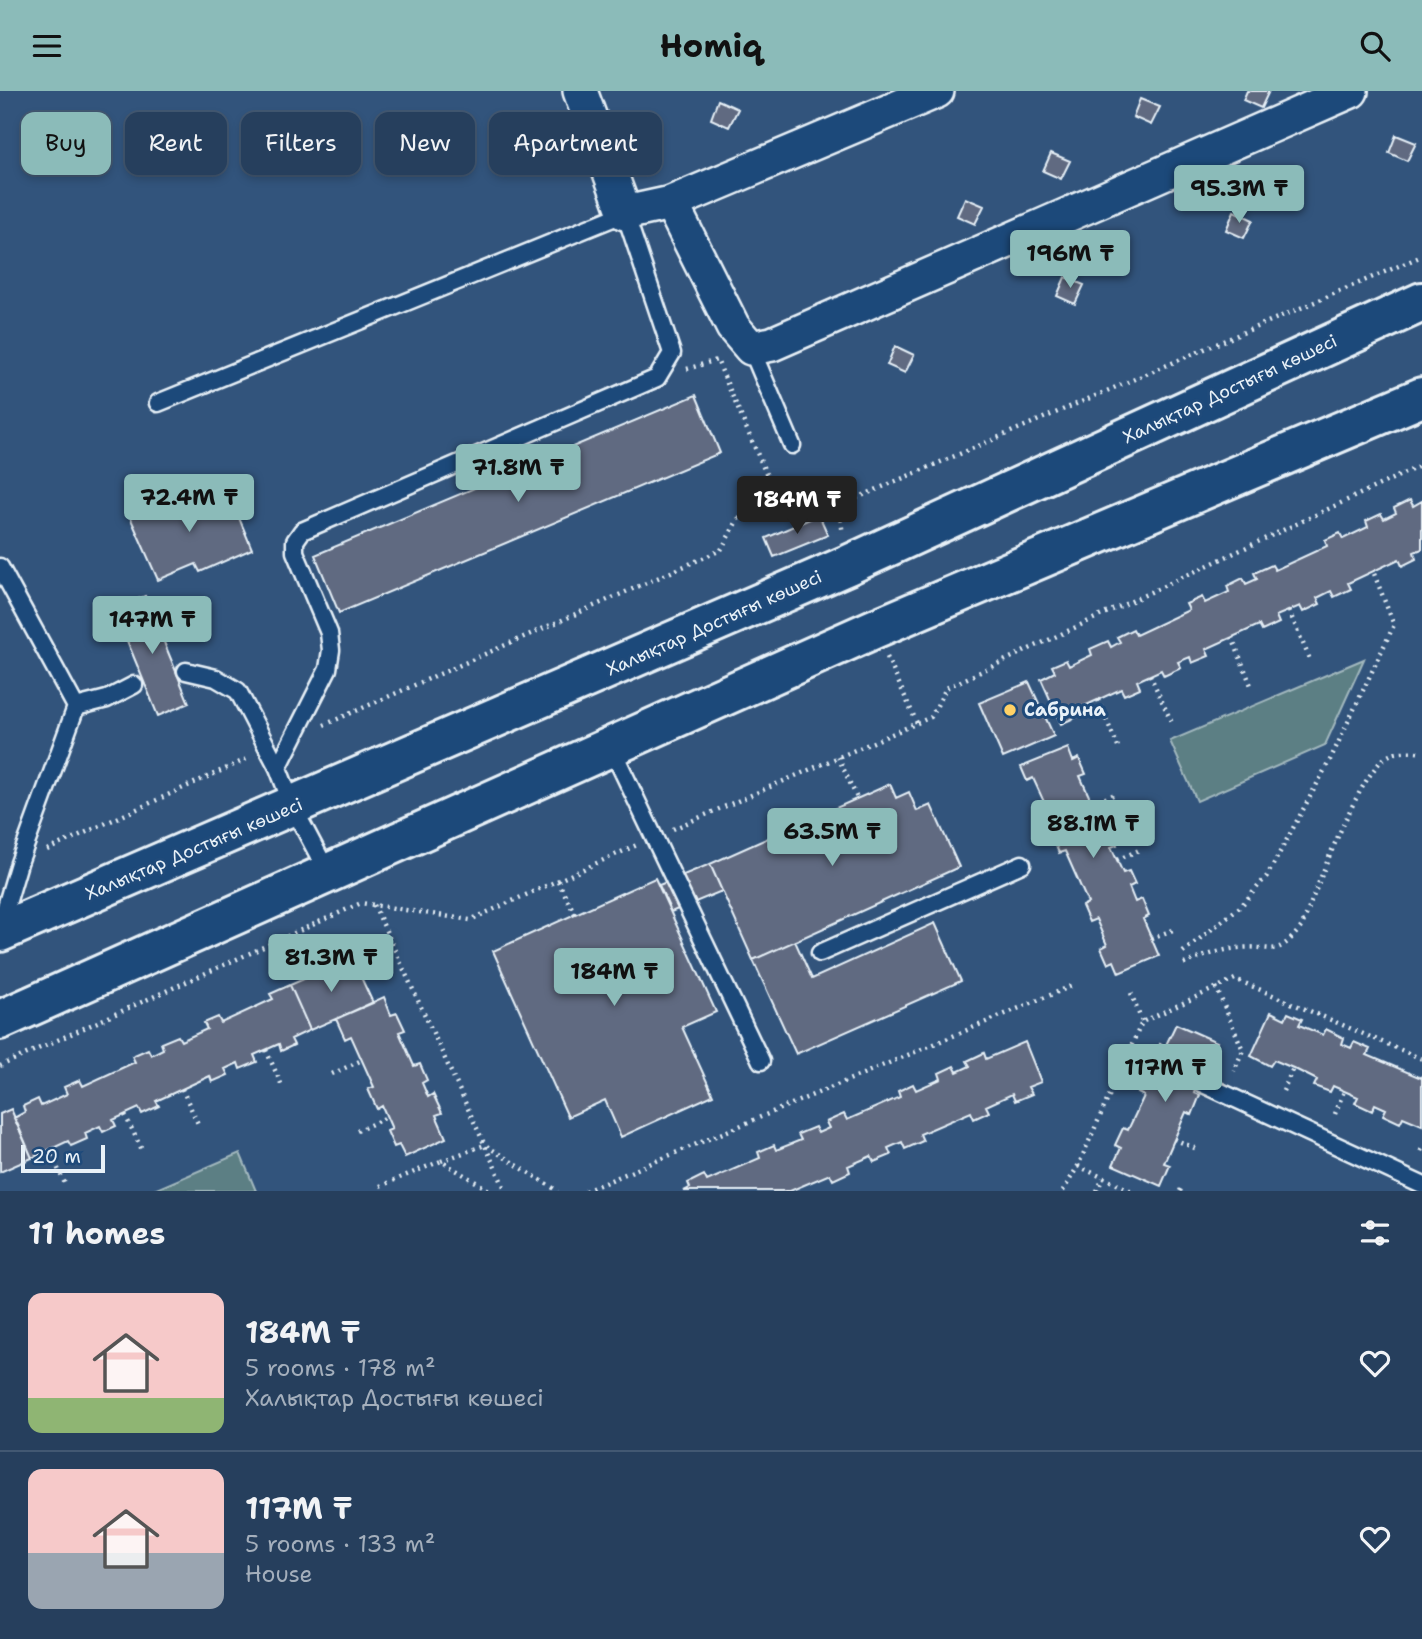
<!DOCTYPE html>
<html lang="en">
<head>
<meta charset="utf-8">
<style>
	:root { --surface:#263f5d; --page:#2e4663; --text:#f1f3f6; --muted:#a4afbc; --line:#425872; --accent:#8bbbb9 }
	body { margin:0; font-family:"Shantell Sans",sans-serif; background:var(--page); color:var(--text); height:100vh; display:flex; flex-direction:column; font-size:26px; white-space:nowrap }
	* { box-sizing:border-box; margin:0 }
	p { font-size:23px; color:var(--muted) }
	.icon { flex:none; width:38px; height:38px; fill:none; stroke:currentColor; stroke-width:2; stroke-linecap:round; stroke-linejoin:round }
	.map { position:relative; height:1100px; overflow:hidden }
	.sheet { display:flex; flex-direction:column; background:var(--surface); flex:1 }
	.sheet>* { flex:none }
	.guide { position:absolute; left:21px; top:21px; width:700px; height:63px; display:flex; gap:14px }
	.scale { position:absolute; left:21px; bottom:18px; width:84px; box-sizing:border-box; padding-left:7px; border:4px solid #e8f1f8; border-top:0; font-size:19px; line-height:24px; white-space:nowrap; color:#e8f1f8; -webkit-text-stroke:5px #1f4a7a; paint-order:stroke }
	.price { position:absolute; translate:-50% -60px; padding:0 16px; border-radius:7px; background:var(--accent); color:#111; font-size:23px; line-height:46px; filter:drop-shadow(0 2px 4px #0008) }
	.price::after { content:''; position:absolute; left:50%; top:42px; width:21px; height:16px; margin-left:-10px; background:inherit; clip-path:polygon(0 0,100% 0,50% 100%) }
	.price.active { background:#222; color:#fff }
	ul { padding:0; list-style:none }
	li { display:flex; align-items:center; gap:21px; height:175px; padding:0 28px }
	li+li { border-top:2px solid var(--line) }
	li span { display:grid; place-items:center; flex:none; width:196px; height:140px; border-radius:14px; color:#555 }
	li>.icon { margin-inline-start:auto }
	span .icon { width:84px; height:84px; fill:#fffc; stroke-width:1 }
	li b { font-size:30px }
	h2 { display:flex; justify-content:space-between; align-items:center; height:84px; padding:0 28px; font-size:30px }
	.pill { padding:0 24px; border-radius:14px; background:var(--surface); box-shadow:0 4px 10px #0003,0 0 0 2px var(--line); font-size:24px; line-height:63px }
	.pill.active { background:var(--accent); color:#111 }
	header { display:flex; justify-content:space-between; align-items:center; height:91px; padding:0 28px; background:var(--accent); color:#111; font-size:32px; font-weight:700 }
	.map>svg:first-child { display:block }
	.green { fill:#5c7f84; stroke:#a2b8be; stroke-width:2 }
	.building { fill:#606a81; stroke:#e8f1f8; stroke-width:2 }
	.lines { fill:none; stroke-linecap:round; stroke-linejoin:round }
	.lane-casing { stroke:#e8f1f8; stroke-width:21 }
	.street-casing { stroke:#e8f1f8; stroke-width:38 }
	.secondary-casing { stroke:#e8f1f8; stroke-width:44 }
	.path { stroke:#e8f1f8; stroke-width:4.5; stroke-dasharray:2 5; stroke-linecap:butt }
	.lane { stroke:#1f4a7a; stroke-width:16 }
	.street { stroke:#1f4a7a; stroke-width:33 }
	.secondary { stroke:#1f4a7a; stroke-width:38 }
	.poi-dot { fill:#ffd166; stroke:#1f4a7a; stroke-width:2.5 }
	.labels { text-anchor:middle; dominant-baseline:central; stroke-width:6; stroke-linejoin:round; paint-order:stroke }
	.street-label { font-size:18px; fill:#e8f1f8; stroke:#1f4a7a }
	.poi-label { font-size:18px; font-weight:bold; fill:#e8f1f8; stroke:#1f4a7a; text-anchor:start }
</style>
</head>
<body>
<header><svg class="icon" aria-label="menu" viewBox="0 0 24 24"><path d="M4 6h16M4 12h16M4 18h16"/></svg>Homiq<svg class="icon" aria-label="search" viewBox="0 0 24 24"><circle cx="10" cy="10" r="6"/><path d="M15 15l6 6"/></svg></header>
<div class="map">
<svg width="1422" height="1100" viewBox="0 0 1422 1100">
	<rect width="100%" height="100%" fill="#32547c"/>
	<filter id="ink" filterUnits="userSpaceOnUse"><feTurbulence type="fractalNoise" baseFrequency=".0143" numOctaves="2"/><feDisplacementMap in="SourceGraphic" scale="14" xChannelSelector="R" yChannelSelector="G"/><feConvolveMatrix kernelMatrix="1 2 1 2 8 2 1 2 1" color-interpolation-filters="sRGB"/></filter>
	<g filter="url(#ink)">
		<path class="green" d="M1364,568L1325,654L1197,710L1170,650Z
			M240,1062L256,1100H152Z"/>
		<path class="building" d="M1247,0H1269L1261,17L1243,9Z
			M1140,8L1160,16L1151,34L1133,26Z
			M718,9L738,18L729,36L711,28Z
			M1396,44L1416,52L1407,70L1389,62Z
			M1051,62L1070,70L1061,88L1043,80Z
			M965,107L984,115L975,133L957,125Z
			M1234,120L1253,129L1244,147L1226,139Z
			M1065,186L1084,194L1075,213L1057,205Z
			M895,255L914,264L905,282L887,274Z
			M696,304L720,362L339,522L315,464Z
			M204,394L212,413L220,410L227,426L237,422L252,458L200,481L196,473L158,489L130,426Z
			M1410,409L1413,415L1422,410V458L1414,461L1416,468L1402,475L1399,468L1348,492L1351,498L1334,506L1331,500L1317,507L1320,513L1303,521L1300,515L1276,525L1279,532L1262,540L1259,534L1206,558L1209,565L1192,572L1190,566L1178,571L1181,577L1164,585L1161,579L1137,590L1140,597L1124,604L1121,598L1078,618L1081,624L1061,633L1041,588L1055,581L1052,575L1066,569L1069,575L1092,564L1090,558L1108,550L1111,556L1120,551L1117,546L1133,538L1136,544L1189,519L1186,513L1202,506L1205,512L1229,501L1227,495L1243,487L1246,493L1257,488L1254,482L1272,474L1275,479L1327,455L1325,449L1340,442L1343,448L1368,436L1366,430L1381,423L1384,428L1396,422L1394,417Z
			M819,424L828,444L774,466L766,447Z
			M145,505L189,612L158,625L114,518Z
			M1029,591L1054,645L1003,667L979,612Z
			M1068,657L1073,670L1079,667L1086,683L1080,685L1104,739L1110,737L1117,754L1111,756L1123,782L1129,780L1135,793L1129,796L1135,811L1142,808L1149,825L1143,828L1159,865L1119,882L1114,870L1108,873L1101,857L1107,854L1096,828L1089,831L1082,815L1088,812L1065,760L1059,762L1052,746L1058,744L1053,731L1047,734L1039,716L1045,713L1033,687L1027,690L1021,676Z
			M890,693L896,707L909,701L917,720L931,714L959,776L753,869L710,773Z
			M710,773L722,800L671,821L659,794Z
			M655,787L716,921L682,936L713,1004L621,1046L605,1009L568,1026L493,860Z
			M935,832L961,890L796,963L753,869L795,850L812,888Z
			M352,867L373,912L310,939L290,894Z
			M290,894L310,939L291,948L294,954L281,960L279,953L254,964L257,971L240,978L238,972L225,978L228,984L212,991L210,985L156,1010L159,1015L142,1023L139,1017L113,1029L116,1035L103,1041L100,1035L85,1042L87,1048L71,1055L68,1050L32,1067L14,1027L25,1021L23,1015L38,1008L41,1015L67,1003L64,996L80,989L83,995L135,971L132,965L148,958L151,964L163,958L161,952L178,945L181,950L207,938L204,932L218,926L221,932L273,908L270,903Z
			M384,906L391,924L397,922L405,939L399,941L414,975L420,973L427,989L422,992L428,1006L433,1003L442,1022L436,1024L446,1047L405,1066L399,1054L394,1056L387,1040L392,1038L382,1015L377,1018L368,998L374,996L351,945L345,948L336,928Z
			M1271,921L1285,928L1288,922L1302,928L1299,934L1323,944L1326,938L1344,947L1342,953L1351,957L1354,951L1370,958L1367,964L1421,987L1422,984V1034L1403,1026L1400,1032L1383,1024L1386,1018L1375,1013L1372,1020L1355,1012L1358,1006L1333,995L1330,1001L1314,995L1317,989L1293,977L1274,969L1270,975L1251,965Z
			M1176,933L1217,951L1212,963L1217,966L1210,982L1204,980L1194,1002L1200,1004L1192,1024L1186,1021L1164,1072L1170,1074L1161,1095L1113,1074L1121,1057L1115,1054L1123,1037L1128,1039L1144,1005L1138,1002L1145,986L1151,988L1157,975L1151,972L1160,953L1165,956Z
			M1025,951L1041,991L1028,996L1032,1003L1015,1010L1012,1003L986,1015L989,1021L974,1028L971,1021L920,1043L923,1050L905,1058L902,1051L888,1057L891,1064L874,1071L871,1065L848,1075L850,1081L833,1089L830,1083L790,1100H684L690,1097L688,1092L704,1084L707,1090L760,1067L758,1061L774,1054L776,1059L801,1049L798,1043L815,1036L818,1042L829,1037L826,1031L844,1023L847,1029L900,1006L898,1000L913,993L916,999L941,988L939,982L954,975L957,981L970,975L967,970L984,962L986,968Z
			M11,1018L32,1067L0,1081V1023Z"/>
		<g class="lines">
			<defs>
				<path id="lane" d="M751,257L792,354
					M158,312L625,122L672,262L657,287L302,440L295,450V461L329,542L331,559L328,578L278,677
					M0,476L76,616
					M186,580L216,587L238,600L278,677L293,716L329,784
					M611,656L761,970
					M0,836L19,772L76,616L107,608L134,594
					M820,862L1022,773
					M1199,991L1422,1094"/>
				<path id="street" d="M580,0L625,122L671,112L937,0
					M671,112L733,236L751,257L772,253L1351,0"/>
				<path id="secondary" d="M0,841L848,474L1422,211
					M0,929L874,538L1422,306"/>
			</defs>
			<use href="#lane" class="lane-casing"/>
			<use href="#street" class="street-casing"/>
			<use href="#secondary" class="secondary-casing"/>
			<path class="path" d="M687,278L717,269L779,413
				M838,415L843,442
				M1289,520L1311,571
				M1232,546L1252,597
				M887,566L917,632
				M1150,584L1172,632
				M1098,609L1118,656
				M324,634L721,459L738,428L803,404L838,415L1422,165
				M838,666L857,707
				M1092,713L1115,703
				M673,738L931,626L946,597L1422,374
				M47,759L249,667
				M1117,769L1139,759
				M558,790L575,823
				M374,814L506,1100
				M1151,847L1173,839
				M1183,861L1241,815L1267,785L1330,669L1394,534L1373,480
				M1184,873C1201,866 1219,859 1238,857C1274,853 1274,870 1302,835C1315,802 1360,676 1390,664C1398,660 1414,660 1422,662
				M1216,896L1243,959L1234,980
				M1131,902L1142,931
				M266,959L283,997
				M0,975L361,812L470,829L637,754
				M332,983L362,969
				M182,998L199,1035
				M1283,1000L1293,977
				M1335,1023L1344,1000
				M125,1024L143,1061
				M357,1040L387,1026
				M1174,1048L1199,1059
				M49,1058L66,1095
				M1421,1060L1422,1058
				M441,1070L485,1054L558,1100
				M1078,1075L1132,1100
				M380,1095L441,1070L491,1100
				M585,1100L1074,894
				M1063,1100L1078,1075L1142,931L1235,888L1422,968
				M1097,1100L1103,1087
				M1180,1100L1182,1096"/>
			<use href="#lane" class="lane"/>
			<use href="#street" class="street"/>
			<use href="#secondary" class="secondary"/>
		</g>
	</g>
	<circle class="poi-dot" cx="1010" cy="619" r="7"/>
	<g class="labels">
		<g class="street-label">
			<text transform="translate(1230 298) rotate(-25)">Халықтар Достығы көшесі</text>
			<text transform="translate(714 532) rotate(-24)">Халықтар Достығы көшесі</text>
			<text transform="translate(194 758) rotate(-23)">Халықтар Достығы көшесі</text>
		</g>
		<g class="poi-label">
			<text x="1024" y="619">Сабрина</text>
		</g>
	</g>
</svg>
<div class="scale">20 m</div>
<b class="price" style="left:1239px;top:134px">95.3M ₸</b>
<b class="price" style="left:1070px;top:199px">196M ₸</b>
<b class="price" style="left:518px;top:413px">71.8M ₸</b>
<b class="price" style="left:189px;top:443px">72.4M ₸</b>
<b class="price active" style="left:797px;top:445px">184M ₸</b>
<b class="price" style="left:152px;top:565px">147M ₸</b>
<b class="price" style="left:1093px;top:769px">88.1M ₸</b>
<b class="price" style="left:832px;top:777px">63.5M ₸</b>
<b class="price" style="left:331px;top:903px">81.3M ₸</b>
<b class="price" style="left:614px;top:917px">184M ₸</b>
<b class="price" style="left:1165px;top:1013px">117M ₸</b>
<div class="guide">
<a class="pill active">Buy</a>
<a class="pill">Rent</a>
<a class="pill">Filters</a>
<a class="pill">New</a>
<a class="pill">Apartment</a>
</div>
</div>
<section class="sheet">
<h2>11 homes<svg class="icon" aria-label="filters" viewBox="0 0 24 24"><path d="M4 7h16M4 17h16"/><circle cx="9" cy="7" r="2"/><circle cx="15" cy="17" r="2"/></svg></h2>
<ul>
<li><span style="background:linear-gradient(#f6c9c9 75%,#8fb573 0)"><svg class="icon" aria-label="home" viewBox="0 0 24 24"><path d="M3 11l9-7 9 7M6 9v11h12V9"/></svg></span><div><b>184M ₸</b><p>5 rooms · 178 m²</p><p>Халықтар Достығы көшесі</p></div><svg class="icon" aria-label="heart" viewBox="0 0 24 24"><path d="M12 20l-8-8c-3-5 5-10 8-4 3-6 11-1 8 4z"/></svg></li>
<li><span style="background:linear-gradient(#f6c9c9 60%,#9aa5b1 0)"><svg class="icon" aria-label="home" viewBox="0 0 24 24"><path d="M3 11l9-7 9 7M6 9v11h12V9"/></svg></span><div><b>117M ₸</b><p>5 rooms · 133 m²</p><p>House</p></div><svg class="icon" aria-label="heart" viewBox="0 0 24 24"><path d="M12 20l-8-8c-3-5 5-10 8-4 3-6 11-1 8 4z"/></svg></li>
</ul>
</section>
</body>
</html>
